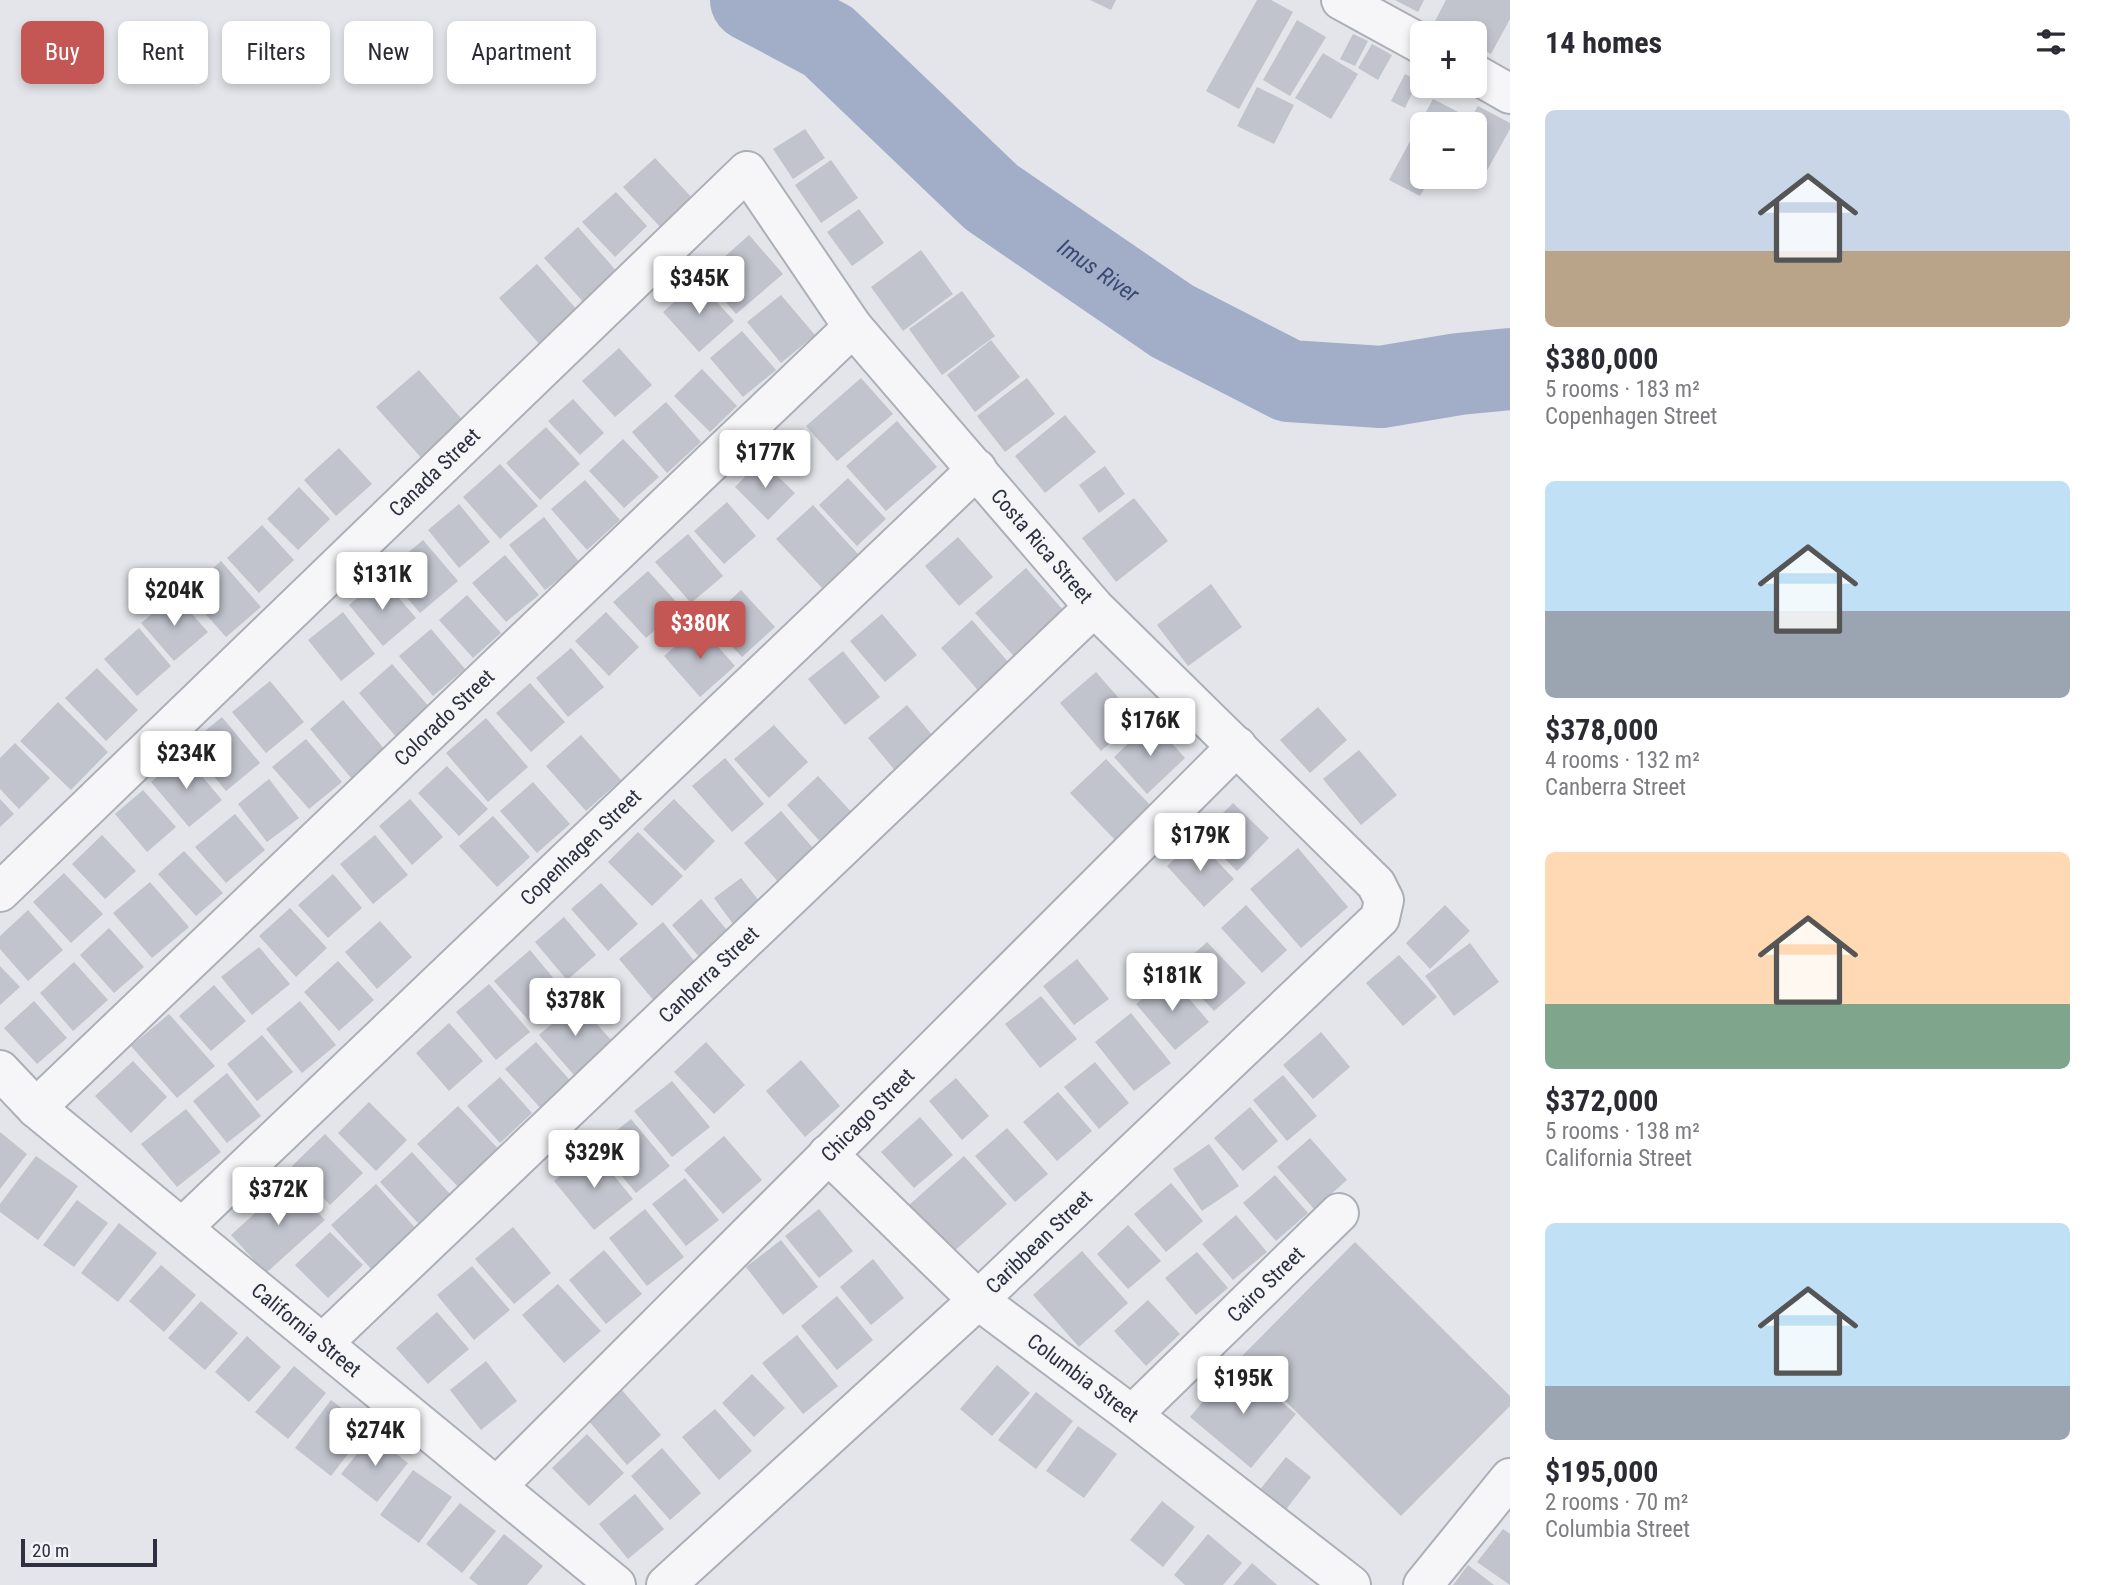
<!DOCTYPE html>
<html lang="en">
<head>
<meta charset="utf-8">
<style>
	:root { --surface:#fff; --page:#f2f2f3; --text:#2b2b33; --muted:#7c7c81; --accent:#c45654 }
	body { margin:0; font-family:"Roboto Condensed",sans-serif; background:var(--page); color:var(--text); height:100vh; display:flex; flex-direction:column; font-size:26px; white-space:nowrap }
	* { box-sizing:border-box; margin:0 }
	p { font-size:23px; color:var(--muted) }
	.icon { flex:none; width:38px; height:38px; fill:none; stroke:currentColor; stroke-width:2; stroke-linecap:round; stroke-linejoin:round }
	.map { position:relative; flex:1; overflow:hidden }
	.details { display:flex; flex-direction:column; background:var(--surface); width:595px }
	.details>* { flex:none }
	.hud { position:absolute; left:21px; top:21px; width:665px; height:63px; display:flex; gap:14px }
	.buttons { position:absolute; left:1410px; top:21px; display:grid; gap:14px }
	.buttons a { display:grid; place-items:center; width:77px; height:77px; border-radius:10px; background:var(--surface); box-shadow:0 4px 10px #0003; font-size:35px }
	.scale { position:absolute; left:21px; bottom:18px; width:136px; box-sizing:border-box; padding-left:7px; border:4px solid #2c3041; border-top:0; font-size:19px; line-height:24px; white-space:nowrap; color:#2c3041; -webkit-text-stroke:5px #f3f4f8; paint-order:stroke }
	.price { position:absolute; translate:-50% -60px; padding:0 16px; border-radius:7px; background:#fff; color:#222; font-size:23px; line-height:46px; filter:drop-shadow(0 2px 4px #0008) }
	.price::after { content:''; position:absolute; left:50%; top:42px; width:21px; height:16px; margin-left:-10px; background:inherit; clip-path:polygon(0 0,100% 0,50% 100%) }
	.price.selected { background:var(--accent); color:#fff }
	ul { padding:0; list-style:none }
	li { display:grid; align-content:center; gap:14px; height:371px; padding:0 35px }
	li span { display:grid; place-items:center; height:217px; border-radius:10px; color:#555 }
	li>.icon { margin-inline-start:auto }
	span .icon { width:126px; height:126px; fill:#fffc; stroke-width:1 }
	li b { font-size:30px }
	h2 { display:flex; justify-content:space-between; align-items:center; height:84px; padding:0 35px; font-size:30px }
	.tag { padding:0 24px; border-radius:10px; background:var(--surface); box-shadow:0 4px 10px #0003; font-size:24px; line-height:63px }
	.tag.selected { background:var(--accent); color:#fff }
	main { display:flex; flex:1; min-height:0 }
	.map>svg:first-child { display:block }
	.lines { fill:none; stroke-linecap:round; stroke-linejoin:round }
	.river { stroke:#a2adc7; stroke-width:82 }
	.building { fill:#c1c3cd }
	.minor-casing { stroke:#acafb7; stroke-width:42 }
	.minor { stroke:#f6f6f9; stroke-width:38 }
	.labels { text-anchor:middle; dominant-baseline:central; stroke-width:5; stroke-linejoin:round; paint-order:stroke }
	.street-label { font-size:21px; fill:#2c3041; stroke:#f3f4f8 }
	.water-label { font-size:23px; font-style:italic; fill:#3a4972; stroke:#f3f4f8 }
</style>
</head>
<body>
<main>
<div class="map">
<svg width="1510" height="1585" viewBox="0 0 1510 1585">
	<rect width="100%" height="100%" fill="#e3e5ea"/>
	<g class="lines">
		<path class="river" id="s1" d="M751,0L828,41L991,197L1172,321L1289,381L1381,387L1459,374L1510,369"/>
	</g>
	<path class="building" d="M1090,0H1116L1111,10Z
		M1257,0H1271L1293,12L1239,109L1206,91Z
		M1395,0H1424L1418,12Z
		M1446,0H1510V19L1491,54L1475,46V33H1452L1434,23Z
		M1297,20L1326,37L1290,96L1263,80Z
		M1353,34L1368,41L1355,66L1340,59Z
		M1372,44L1392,55L1378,80L1358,68Z
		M1323,53L1358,74L1331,119L1295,98Z
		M1405,74L1418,81L1405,108L1391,101Z
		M1257,87L1294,105L1274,144L1237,126Z
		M1433,99L1464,115L1459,124H1423V177H1431L1420,196L1389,180Z
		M1478,106L1510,123V129L1479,185L1464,177H1475V124H1467Z
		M805,129L825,158L793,179L773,149Z
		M655,158L694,200L662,229L623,187Z
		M831,160L858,198L821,223L795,185Z
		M616,192L647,226L615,257L582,222Z
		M859,209L884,243L852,266L827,232Z
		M578,227L619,274L585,304L544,258Z
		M749,235L783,274L736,314L703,276Z
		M921,250L953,294L903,331L871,287Z
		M537,264L578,311L540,345L499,298Z
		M698,281L734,321L699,352L663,312Z
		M962,291L995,336L942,375L909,329Z
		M781,295L815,335L781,363L747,322Z
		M742,331L776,370L743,397L710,358Z
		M991,340L1020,377L975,412L947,375Z
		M619,348L652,385L615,417L582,381Z
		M702,369L737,406L710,432L674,396Z
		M419,370L466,424L424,461L376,407Z
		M861,378L893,414L837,461L806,426Z
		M1027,378L1055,414L1005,452L977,416Z
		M573,399L604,433L580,455L548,421Z
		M666,402L701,442L667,473L632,432Z
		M1065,415L1096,452L1045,493L1015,456Z
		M897,421L937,467L886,511L846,466Z
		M546,427L580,464L540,500L506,463Z
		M623,439L659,477L624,508L589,471Z
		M339,448L372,484L336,516L304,480Z
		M761,460L795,493L768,520L735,487Z
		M500,464L538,506L500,539L463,497Z
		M1105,466L1125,494L1099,513L1079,485Z
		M848,478L886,519L857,546L819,505Z
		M585,480L620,520L587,550L551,509Z
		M299,487L330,519L298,550L267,519Z
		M1134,498L1168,541L1116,582L1082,538Z
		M727,502L756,536L724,564L694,531Z
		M459,504L490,542L459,568L428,530Z
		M813,505L858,554L822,588L776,539Z
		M544,517L580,563L545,590L509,545Z
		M262,525L294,560L259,593L227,558Z
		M688,534L723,576L691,603L655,562Z
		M958,537L993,577L959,606L925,566Z
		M423,540L458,581L420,613L385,572Z
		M505,555L539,595L506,622L472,583Z
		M221,561L261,607L226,637L186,592Z
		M1026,568L1071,619L1020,663L975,613Z
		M648,571L681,607L646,638L613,602Z
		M381,577L416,618L383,646L349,605Z
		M1211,584L1242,627L1188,666L1157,625Z
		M741,590L775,627L742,657L708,621Z
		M175,595L208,632L174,661L141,623Z
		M467,595L501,633L473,658L439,620Z
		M343,612L375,654L341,681L308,640Z
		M606,612L639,647L609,676L575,641Z
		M882,614L917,655L885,682L850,641Z
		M972,620L1015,670L983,696L941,648Z
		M699,625L735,666L700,697L664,656Z
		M139,628L171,666L137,696L104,659Z
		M431,629L465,669L433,696L399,656Z
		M571,648L604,687L568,717L536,678Z
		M843,651L880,697L845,725L808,679Z
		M392,664L431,709L397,738L359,693Z
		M97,668L138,710L106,741L65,698Z
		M1096,672L1137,719L1101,751L1060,703Z
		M270,681L304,722L266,753L232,712Z
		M530,683L565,722L531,752L496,713Z
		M343,700L386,751L352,779L310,729Z
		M58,702L108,752L71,790L20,741Z
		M907,705L937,741L898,774L868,738Z
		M1318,707L1347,740L1310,773L1280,740Z
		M222,717L260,763L226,791L188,745Z
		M486,718L528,767L488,802L446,753Z
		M1152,721L1185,758L1147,794L1114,757Z
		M774,725L808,762L769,798L734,759Z
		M581,735L621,780L586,811L546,766Z
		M306,739L342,782L309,809L272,767Z
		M15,743L50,778L19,809L0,789V758Z
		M1359,750L1397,795L1361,825L1323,779Z
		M184,755L222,800L189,827L151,782Z
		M725,758L764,804L732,832L692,786Z
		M1106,759L1152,807L1116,841L1070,793Z
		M447,766L488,809L459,836L418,793Z
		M818,776L857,818L825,847L787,805Z
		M269,779L299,818L267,842L238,804Z
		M533,782L570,824L537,853L500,811Z
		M143,790L176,827L147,852L115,814Z
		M0,799L14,814L0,827Z
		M410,799L443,837L412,865L379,826Z
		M674,799L715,841L685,871L643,829Z
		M1233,803L1269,838L1237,871L1201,835Z
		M781,811L818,854L781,885L744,843Z
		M235,814L265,850L226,883L195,847Z
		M493,816L530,857L497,887L459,846Z
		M638,832L683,876L652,906L608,862Z
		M102,835L136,871L105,899L72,864Z
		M375,835L408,875L373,904L340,864Z
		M1196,839L1234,879L1204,907L1167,866Z
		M1298,848L1348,907L1301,948L1250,889Z
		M184,851L223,893L196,916L158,874Z
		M64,873L103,914L71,943L33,902Z
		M333,874L362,908L328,938L298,905Z
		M741,878L767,911L739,932L714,898Z
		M150,882L189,927L152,958L113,913Z
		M601,883L638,924L608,951L571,909Z
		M701,899L731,935L701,959L672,925Z
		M1246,905L1287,950L1262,973L1221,928Z
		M1445,905L1470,931L1430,969L1406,943Z
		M290,908L327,948L296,977L259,936Z
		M28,910L63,950L28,981L0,949V936Z
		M564,917L596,955L567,980L535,942Z
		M380,921L412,957L377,989L345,952Z
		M663,922L699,967L655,1002L619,959Z
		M109,928L144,967L114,993L80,955Z
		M1207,942L1246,983L1214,1011L1176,970Z
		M1470,943L1499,982L1454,1016L1425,976Z
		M259,947L290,984L252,1015L221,977Z
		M530,950L565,992L530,1022L494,981Z
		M1399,955L1437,997L1403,1026L1366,983Z
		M1077,959L1109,999L1074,1025L1043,986Z
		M338,961L374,1000L339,1031L304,992Z
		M74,962L108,1000L73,1031L40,993Z
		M0,966L20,987L0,1005Z
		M1170,976L1209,1022L1175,1050L1136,1004Z
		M489,984L530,1032L496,1060L456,1012Z
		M214,985L246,1021L211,1051L179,1016Z
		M1041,996L1077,1039L1040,1068L1005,1024Z
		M34,1001L67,1038L37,1064L4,1028Z
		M300,1001L336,1045L302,1073L266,1029Z
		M577,1002L612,1041L574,1075L539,1035Z
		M1131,1013L1171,1063L1134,1091L1095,1042Z
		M169,1014L215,1066L177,1098L131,1046Z
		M449,1023L483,1061L449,1091L416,1053Z
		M1321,1032L1350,1067L1313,1099L1283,1065Z
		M262,1035L293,1072L257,1101L227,1064Z
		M536,1042L575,1086L544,1112L505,1069Z
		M706,1042L745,1085L714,1114L674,1072Z
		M801,1060L840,1106L805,1137L766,1091Z
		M133,1061L167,1097L131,1133L95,1096Z
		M1095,1062L1129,1103L1099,1129L1064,1087Z
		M227,1073L261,1116L227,1143L193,1101Z
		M1283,1075L1317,1116L1287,1141L1253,1100Z
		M500,1077L532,1113L500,1143L467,1106Z
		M956,1078L989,1116L962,1140L929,1101Z
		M672,1081L710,1127L672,1157L634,1111Z
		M1058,1092L1092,1131L1057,1161L1023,1122Z
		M369,1102L407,1140L376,1171L338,1133Z
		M458,1106L505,1156L465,1194L417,1144Z
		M1250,1107L1278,1141L1243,1171L1214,1138Z
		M186,1109L221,1152L177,1187L141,1144Z
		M920,1117L953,1155L914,1188L881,1152Z
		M631,1119L670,1166L636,1193L597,1146Z
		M1007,1128L1048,1174L1015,1202L975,1156Z
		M0,1132L27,1154L0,1189Z
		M325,1134L363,1173L330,1205L292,1166Z
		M724,1136L762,1180L723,1214L684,1170Z
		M1310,1138L1347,1180L1314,1209L1277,1167Z
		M1209,1144L1239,1186L1202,1211L1173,1169Z
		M593,1150L633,1199L594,1230L554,1181Z
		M412,1152L450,1194L418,1223L380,1182Z
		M36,1156L78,1186L38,1240L0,1212V1204Z
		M964,1156L1007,1204L951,1254L908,1206Z
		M1275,1175L1308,1213L1276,1241L1243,1203Z
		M685,1178L719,1220L686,1246L652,1204Z
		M289,1182L325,1220L266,1273L231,1235Z
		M1171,1183L1203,1221L1166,1252L1134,1214Z
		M376,1184L418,1231L373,1271L331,1225Z
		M77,1200L108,1223L74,1267L43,1245Z
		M645,1209L684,1257L647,1286L609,1238Z
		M819,1209L853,1251L819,1278L785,1236Z
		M1236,1215L1267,1252L1233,1280L1202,1244Z
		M119,1223L157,1253L118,1302L81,1273Z
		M1128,1225L1161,1261L1128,1289L1097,1254Z
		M513,1227L551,1273L514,1304L475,1259Z
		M330,1232L363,1265L328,1298L295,1265Z
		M781,1240L818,1287L783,1315L746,1267Z
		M1355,1242L1510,1396V1406L1401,1516L1241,1357Z
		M604,1250L642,1294L606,1324L569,1280Z
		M1082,1251L1128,1303L1079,1347L1033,1295Z
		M1197,1252L1228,1288L1196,1315L1165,1278Z
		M873,1259L904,1298L871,1325L840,1287Z
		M161,1265L196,1295L164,1332L129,1301Z
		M472,1266L510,1310L474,1340L437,1295Z
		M558,1284L601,1331L564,1363L522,1315Z
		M837,1296L873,1340L837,1370L801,1326Z
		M1148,1300L1180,1334L1146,1366L1114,1331Z
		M201,1301L238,1333L205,1370L168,1338Z
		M437,1312L469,1349L428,1384L396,1348Z
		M797,1335L838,1386L803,1414L762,1363Z
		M247,1336L281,1367L249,1402L215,1372Z
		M486,1361L517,1401L481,1430L450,1390Z
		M1235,1363L1296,1414L1251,1468L1190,1417Z
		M997,1365L1030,1393L992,1436L960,1409Z
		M294,1366L326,1393L288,1439L255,1412Z
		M752,1374L785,1408L754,1437L722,1403Z
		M621,1389L661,1435L627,1465L587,1419Z
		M1036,1392L1073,1421L1036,1469L998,1440Z
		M331,1400L368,1428L331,1476L295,1448Z
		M715,1409L752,1451L719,1480L682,1437Z
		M1078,1426L1117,1454L1084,1498L1046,1471Z
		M587,1434L624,1473L589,1506L552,1468Z
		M372,1435L408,1463L377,1502L341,1474Z
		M662,1448L701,1493L670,1520L631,1476Z
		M1286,1457L1311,1477L1284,1512L1258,1492Z
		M413,1470L452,1497L419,1543L380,1515Z
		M635,1494L664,1529L628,1559L599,1524Z
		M1162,1501L1195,1527L1163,1567L1130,1540Z
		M460,1503L496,1531L462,1573L426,1544Z
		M1503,1529L1510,1534V1585L1477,1562Z
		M504,1534L543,1566L527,1585H478L469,1578Z
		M1208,1534L1242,1563L1223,1585H1185L1174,1575Z
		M1252,1563L1277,1585H1233Z
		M1468,1565L1494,1585H1453Z"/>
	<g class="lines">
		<defs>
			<g id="minor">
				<path d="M1341,0L1423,45"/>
				<path d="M1475,74L1510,94"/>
				<path id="s2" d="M0,892L747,171L853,327L1094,607L1376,884L1384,900L1380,918L978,1300L666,1585"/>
				<path id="s3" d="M0,1070L36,1108L616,1585"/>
				<path id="s4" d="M36,1108L853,327"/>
				<path id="s5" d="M828,1154L978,1300L1132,1415L1351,1585"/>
				<path id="s6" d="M183,1227L977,469"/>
				<path id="s7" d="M324,1342L1094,607"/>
				<path id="s8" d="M1132,1415L1339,1213"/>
				<path id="s9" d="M498,1485L1237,746"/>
				<path d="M1423,1585L1510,1478"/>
			</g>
		</defs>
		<use href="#minor" class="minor-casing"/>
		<use href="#minor" class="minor"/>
	</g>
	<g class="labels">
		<g class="street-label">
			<text stroke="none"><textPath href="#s2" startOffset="604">Canada Street</textPath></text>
			<text stroke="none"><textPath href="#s2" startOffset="1516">Costa Rica Street</textPath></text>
			<text stroke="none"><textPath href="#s4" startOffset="565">Colorado Street</textPath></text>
			<text stroke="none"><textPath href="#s6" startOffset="550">Copenhagen Street</textPath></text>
			<text stroke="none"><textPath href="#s7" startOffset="532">Canberra Street</textPath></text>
			<text stroke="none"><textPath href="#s9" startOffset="523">Chicago Street</textPath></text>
			<text transform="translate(1039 1242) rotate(-44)">Caribbean Street</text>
			<text stroke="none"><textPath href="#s8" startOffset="187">Cairo Street</textPath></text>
			<text stroke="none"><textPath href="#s3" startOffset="402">California Street</textPath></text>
			<text stroke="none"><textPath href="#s5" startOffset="340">Columbia Street</textPath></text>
		</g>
		<g class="water-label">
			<text stroke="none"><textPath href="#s1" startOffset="443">Imus River</textPath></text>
		</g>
	</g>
</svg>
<div class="buttons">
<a>+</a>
<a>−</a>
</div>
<div class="scale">20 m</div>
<b class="price" style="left:699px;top:316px">$345K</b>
<b class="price" style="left:765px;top:490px">$177K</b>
<b class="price" style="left:382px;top:612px">$131K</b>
<b class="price" style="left:174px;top:628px">$204K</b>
<b class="price selected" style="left:700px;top:661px">$380K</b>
<b class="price" style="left:1150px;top:758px">$176K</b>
<b class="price" style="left:186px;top:791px">$234K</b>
<b class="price" style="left:1200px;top:873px">$179K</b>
<b class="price" style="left:1172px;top:1013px">$181K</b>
<b class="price" style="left:575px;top:1038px">$378K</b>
<b class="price" style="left:594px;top:1190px">$329K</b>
<b class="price" style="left:278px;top:1227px">$372K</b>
<b class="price" style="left:1243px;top:1416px">$195K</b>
<b class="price" style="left:375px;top:1468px">$274K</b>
<div class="hud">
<a class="tag selected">Buy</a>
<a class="tag">Rent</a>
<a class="tag">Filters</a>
<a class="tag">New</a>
<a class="tag">Apartment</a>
</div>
</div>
<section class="details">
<h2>14 homes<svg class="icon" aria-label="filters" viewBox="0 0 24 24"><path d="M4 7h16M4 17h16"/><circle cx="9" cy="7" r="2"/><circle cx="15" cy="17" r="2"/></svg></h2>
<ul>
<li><span style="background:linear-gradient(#c9d6e8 65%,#b9a48a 0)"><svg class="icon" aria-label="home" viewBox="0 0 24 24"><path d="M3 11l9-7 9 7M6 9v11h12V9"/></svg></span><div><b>$380,000</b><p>5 rooms · 183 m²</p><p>Copenhagen Street</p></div></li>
<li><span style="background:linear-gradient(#bfe0f5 60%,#9aa5b1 0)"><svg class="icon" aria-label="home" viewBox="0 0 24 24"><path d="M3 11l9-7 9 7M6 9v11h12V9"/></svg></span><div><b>$378,000</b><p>4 rooms · 132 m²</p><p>Canberra Street</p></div></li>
<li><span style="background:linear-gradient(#ffd9b3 70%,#7fa58c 0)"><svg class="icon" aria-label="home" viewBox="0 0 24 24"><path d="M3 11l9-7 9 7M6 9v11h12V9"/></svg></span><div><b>$372,000</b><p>5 rooms · 138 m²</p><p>California Street</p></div></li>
<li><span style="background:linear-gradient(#bfe0f5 75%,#9aa5b1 0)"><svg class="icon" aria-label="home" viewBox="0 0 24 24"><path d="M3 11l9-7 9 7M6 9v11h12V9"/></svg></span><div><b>$195,000</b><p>2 rooms · 70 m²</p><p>Columbia Street</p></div></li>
</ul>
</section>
</main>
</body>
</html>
